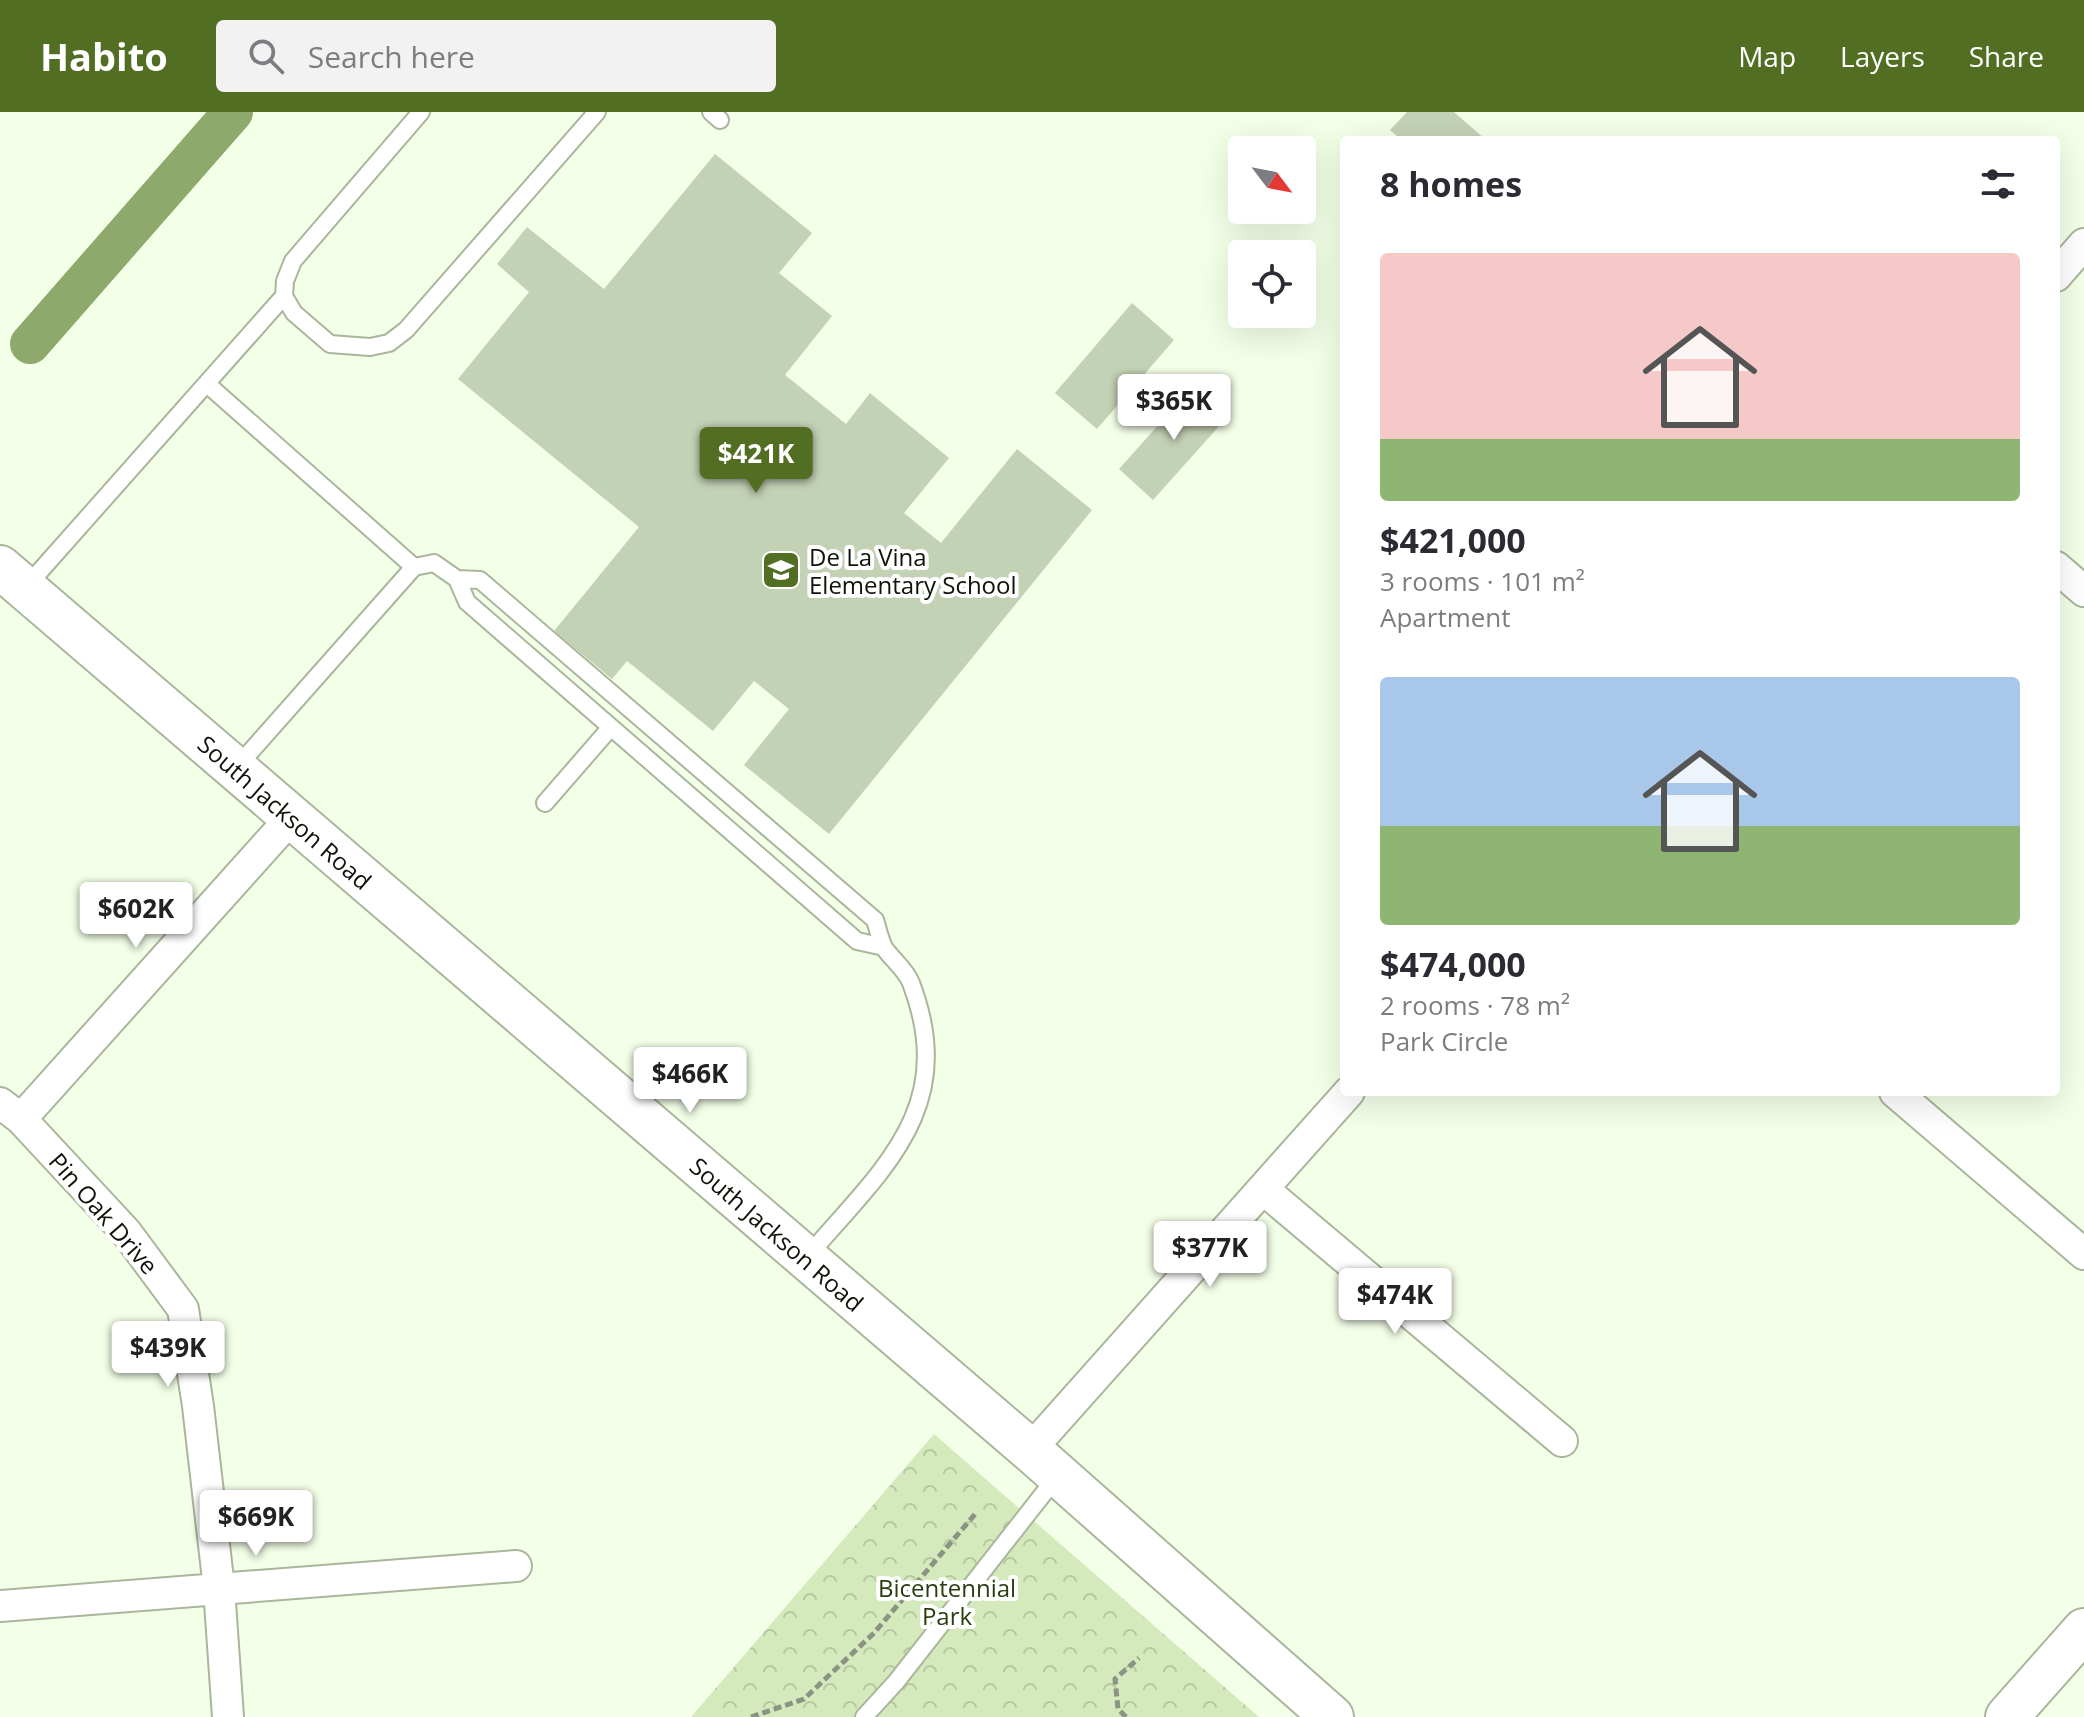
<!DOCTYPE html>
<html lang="en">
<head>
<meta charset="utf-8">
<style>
	:root { --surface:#fff; --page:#f2f2f3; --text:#2b2b33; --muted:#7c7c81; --accent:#516e23 }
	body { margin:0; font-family:"Open Sans",sans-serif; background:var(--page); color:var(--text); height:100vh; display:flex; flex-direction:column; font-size:30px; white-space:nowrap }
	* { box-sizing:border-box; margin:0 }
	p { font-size:26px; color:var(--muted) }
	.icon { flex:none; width:44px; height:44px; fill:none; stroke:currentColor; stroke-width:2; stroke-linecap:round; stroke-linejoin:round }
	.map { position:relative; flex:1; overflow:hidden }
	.drawer { position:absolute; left:1340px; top:24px; width:720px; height:960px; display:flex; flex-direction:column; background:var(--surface); border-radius:8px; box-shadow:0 8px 32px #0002 }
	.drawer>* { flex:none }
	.needle { width:52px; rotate:122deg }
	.buttons { position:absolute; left:1228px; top:24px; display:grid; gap:16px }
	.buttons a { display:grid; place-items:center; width:88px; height:88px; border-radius:8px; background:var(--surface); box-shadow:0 8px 32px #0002; font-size:40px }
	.price { position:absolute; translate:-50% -68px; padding:0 18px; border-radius:8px; background:#fff; color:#222; font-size:26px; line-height:52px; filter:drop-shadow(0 2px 4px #0008) }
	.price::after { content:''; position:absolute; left:50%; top:48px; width:24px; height:18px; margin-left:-12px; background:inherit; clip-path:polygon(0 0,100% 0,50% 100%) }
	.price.current { background:var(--accent); color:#fff }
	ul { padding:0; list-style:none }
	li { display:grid; align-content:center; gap:16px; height:424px; padding:0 40px }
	li span { display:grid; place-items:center; height:248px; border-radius:8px; color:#555 }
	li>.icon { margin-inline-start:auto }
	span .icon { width:144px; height:144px; fill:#fffc; stroke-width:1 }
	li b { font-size:34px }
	h2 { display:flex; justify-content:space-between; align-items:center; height:96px; padding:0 40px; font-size:34px }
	header { display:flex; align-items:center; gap:48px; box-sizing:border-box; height:112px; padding:0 40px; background:var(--accent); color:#fff }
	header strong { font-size:38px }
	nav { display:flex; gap:44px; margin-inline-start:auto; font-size:28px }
	.search { width:560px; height:72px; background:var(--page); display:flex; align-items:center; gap:20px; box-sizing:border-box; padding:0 28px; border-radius:8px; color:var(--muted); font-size:30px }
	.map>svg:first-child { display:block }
	.park { fill:url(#park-crowns) }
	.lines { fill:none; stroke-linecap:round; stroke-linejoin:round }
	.canal { stroke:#8da96b; stroke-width:40 }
	.building { fill:#c3d1b5 }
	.lane-casing { stroke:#a9b69b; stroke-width:20 }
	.street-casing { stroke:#a9b69b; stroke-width:34 }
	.secondary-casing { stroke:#a9b69b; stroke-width:46 }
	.path { stroke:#8b9382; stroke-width:5; stroke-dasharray:8 4; stroke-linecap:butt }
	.lane { stroke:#fff; stroke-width:16 }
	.street { stroke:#fff; stroke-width:30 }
	.secondary { stroke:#fff; stroke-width:42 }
	.labels { text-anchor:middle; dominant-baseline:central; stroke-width:8; stroke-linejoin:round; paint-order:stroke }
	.poi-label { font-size:24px; fill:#0f1309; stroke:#fff; text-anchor:start }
	.street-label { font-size:24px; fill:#0f1309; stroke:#fff }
	.park-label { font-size:24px; fill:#2c3e10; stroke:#fff }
</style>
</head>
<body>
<header>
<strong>Habito</strong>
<div class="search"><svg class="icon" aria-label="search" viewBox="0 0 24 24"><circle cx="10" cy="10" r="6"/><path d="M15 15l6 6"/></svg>Search here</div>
<nav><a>Map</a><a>Layers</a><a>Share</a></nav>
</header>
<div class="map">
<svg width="2084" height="1605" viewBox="0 0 2084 1605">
	<defs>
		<pattern id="park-crowns" width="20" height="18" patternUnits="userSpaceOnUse" patternTransform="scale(2)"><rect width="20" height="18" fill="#d5eabc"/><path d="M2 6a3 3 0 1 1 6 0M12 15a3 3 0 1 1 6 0" fill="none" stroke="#b6c8a0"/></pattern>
	</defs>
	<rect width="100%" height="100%" fill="#f4ffe8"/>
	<path class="park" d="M934,1322L1259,1605H691Z"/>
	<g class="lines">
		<path class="canal" d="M30,232L233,0"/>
	</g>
	<path class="building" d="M1407,0H1454L1486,28H1401L1390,18Z
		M715,42L812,121L779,161L832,204L785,263L846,312L870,281L949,346L904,401L941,431L1017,337L1092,398L829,722L744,653L789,597L754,569L713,619L627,549L612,567L554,519L639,415L458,267L529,180L497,152L527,115L604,177Z
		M1132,191L1174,228L1097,317L1055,281Z
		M1194,273L1229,303L1153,388L1119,357Z"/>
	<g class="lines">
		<defs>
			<path id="lane" d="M421,0L293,149L285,169L284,184L294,201L330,232L370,235L389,231L406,218L597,0
				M711,0L720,8
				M207,272L414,455
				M457,467L480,468L875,808C878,817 880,829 885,837C893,848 906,858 911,871C959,997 882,1057 807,1145
				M25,476L284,184
				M236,656L414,455L434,451L457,467L467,490L857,829L884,835
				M545,691L611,615
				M864,1605L896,1570L1058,1363"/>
			<path id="street" d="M2056,164L2084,132
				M2056,455L2084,479
				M1895,980L2084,1142
				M0,991L21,1007L126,1120L183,1197L198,1294L219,1476L228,1605
				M21,1007L291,706
				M1263,1077L1562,1329
				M1030,1338L1349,980
				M0,1494L516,1454"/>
			<path id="secondary" d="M0,455L1030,1338L1332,1605
				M2007,1605L2084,1518"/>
		</defs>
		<use href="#lane" class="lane-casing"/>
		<use href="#street" class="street-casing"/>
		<use href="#secondary" class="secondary-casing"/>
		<path class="path" d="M751,1605L804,1587L874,1521L976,1401
			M1126,1605L1118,1597L1115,1567L1139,1546"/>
		<use href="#lane" class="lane"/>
		<use href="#street" class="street"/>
		<use href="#secondary" class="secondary"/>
	</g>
	<defs>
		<symbol id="school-square" viewBox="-11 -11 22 22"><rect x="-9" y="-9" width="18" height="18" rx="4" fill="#516e23" stroke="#fff"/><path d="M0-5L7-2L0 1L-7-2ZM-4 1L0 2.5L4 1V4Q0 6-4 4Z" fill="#fff"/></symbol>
	</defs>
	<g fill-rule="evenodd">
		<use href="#school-square" x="759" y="436" width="44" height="44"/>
	</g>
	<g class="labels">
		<g class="poi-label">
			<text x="809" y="444">De La Vina<tspan x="809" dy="28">Elementary School</tspan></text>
		</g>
		<g class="street-label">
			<text transform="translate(285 700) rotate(41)">South Jackson Road</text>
			<text transform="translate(104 1101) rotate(49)">Pin Oak Drive</text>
			<text transform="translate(777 1122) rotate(41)">South Jackson Road</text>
		</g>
		<g class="park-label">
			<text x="947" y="1475">Bicentennial<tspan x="947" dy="28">Park</tspan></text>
		</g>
	</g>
</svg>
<div class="buttons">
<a><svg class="needle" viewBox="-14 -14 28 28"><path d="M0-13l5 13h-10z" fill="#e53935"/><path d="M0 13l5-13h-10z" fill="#7c7c81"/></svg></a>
<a><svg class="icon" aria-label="locate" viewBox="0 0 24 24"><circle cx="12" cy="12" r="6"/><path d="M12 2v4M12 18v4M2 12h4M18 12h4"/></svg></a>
</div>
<b class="price" style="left:1174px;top:330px">$365K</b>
<b class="price current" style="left:756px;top:383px">$421K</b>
<b class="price" style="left:136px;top:838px">$602K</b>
<b class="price" style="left:690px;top:1003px">$466K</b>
<b class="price" style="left:1210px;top:1177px">$377K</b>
<b class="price" style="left:1395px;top:1224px">$474K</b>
<b class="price" style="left:168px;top:1277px">$439K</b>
<b class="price" style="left:256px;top:1446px">$669K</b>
<section class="drawer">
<h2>8 homes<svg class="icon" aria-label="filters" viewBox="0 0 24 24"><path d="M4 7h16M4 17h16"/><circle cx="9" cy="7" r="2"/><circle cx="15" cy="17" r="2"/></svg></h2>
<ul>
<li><span style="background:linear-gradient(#f6c9c9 75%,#8fb573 0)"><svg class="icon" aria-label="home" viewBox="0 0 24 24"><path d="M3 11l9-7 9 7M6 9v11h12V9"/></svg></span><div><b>$421,000</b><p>3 rooms · 101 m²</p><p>Apartment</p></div></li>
<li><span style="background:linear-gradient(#a9c7e8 60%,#8fb573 0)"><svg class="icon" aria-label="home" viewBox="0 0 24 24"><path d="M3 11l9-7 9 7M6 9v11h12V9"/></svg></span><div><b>$474,000</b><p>2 rooms · 78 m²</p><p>Park Circle</p></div></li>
</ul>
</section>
</div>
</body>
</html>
